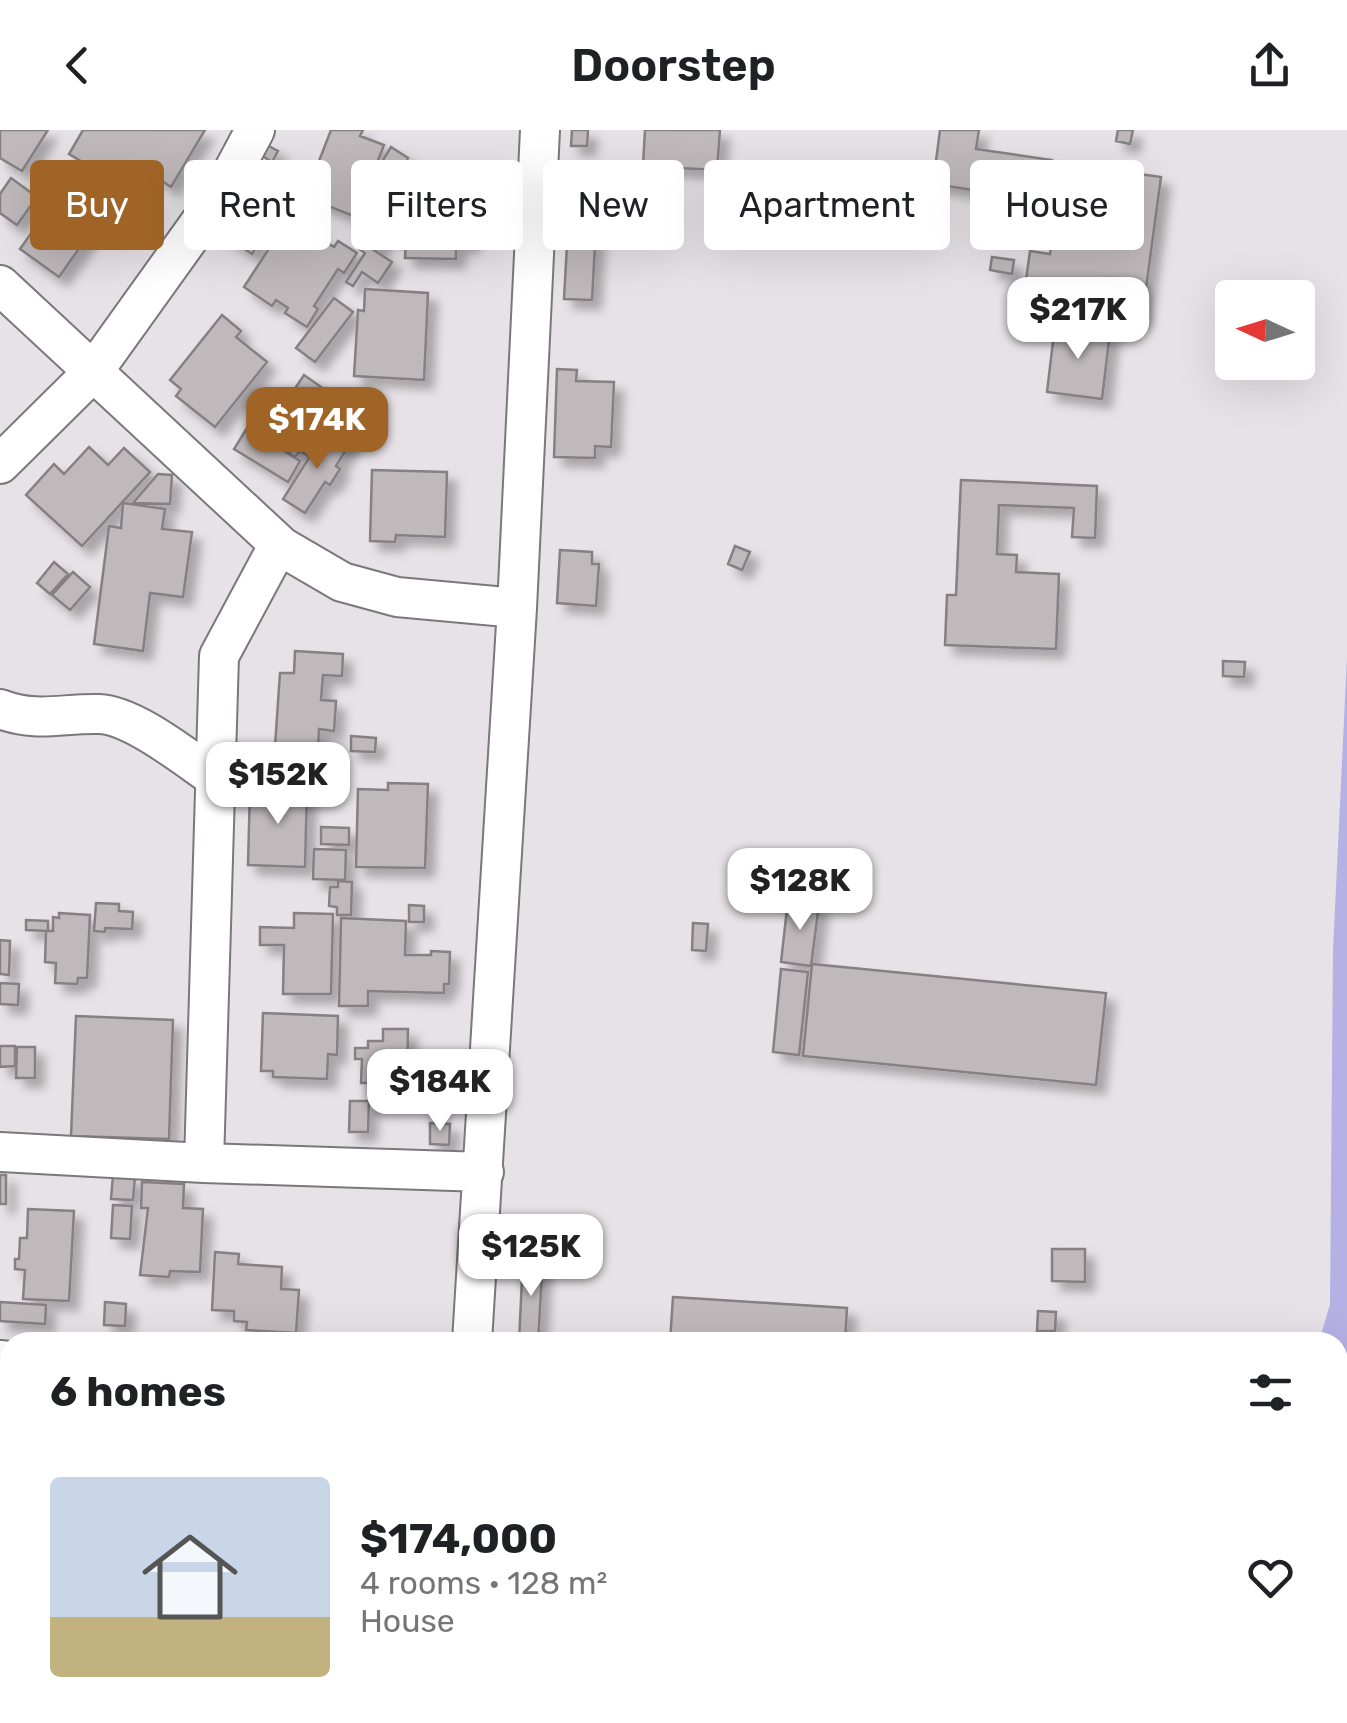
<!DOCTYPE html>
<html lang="en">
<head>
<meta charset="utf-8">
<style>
	:root { --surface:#fff; --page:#f6f6f6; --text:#202124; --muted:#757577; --line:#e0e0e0; --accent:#9f6426 }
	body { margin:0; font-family:Rubik,sans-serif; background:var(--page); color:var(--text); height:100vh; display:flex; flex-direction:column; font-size:38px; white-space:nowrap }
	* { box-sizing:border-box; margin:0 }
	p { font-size:32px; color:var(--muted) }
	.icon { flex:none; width:55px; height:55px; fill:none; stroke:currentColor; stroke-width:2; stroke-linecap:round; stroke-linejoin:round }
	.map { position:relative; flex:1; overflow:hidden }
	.drawer { position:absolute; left:0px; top:1202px; width:1348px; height:392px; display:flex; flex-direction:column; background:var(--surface); border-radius:30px 30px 0 0; box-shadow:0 10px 40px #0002 }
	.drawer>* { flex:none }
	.top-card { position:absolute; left:30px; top:30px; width:1288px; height:90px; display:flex; gap:20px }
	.needle { width:65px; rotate:274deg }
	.controls { position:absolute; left:1215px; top:150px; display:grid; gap:20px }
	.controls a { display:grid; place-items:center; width:100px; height:100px; border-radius:10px; background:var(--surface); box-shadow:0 10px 40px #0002; font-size:50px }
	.price { position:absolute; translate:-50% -85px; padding:0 22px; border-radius:20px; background:#fff; color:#222; font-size:32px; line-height:65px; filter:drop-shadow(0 2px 5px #0008) }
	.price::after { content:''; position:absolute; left:50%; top:60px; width:30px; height:22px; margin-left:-15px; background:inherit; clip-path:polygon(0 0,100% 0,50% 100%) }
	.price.active { background:var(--accent); color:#fff }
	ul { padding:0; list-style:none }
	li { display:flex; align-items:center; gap:30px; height:250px; padding:0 50px }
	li+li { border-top:2px solid var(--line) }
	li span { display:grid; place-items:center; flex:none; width:280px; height:200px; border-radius:10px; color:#555 }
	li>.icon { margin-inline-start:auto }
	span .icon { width:120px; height:120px; fill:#fffc; stroke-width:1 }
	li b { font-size:42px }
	h2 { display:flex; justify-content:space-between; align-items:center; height:120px; padding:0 50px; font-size:42px }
	.tag { padding:0 35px; border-radius:10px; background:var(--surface); box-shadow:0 10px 40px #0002; font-size:35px; line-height:90px }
	.tag.active { background:var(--accent); color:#fff }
	header { display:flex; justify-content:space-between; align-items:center; height:130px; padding:0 50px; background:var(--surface); font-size:45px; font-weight:600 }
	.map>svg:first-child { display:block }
	.water { fill:#b6b1e5 }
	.building { fill:#bfb9bc; stroke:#868083; stroke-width:2.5; filter:url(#shadow) }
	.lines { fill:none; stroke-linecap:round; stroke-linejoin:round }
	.minor-casing { stroke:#7b777b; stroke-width:42 }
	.minor { stroke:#fff; stroke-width:38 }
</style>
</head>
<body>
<header><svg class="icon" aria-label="back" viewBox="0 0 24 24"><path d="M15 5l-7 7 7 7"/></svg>Doorstep<svg class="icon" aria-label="share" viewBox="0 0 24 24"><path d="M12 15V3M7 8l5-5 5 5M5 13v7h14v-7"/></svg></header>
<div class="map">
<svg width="1347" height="1593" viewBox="0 0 1347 1593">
	<defs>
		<filter id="shadow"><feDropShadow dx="9" dy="9" stdDeviation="5" flood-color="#0004"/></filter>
	</defs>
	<rect width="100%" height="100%" fill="#e7e2e7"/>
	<path class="water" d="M1347,527V1455L1342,1316L1338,1308V1212H1319L1330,1174L1333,820Z"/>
	<path class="building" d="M0,0H48L22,41L0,28Z
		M83,0H205L171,57L150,43L143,55L119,40L113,50L69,24Z
		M331,0H363L360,6L384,15L356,87L305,67Z
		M572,0H588L587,16H571Z
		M645,0H720L717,40L643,36Z
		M940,0H979L976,19L1052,30L1047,67L1022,64L1021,71L1001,68L1002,59L974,55L973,60L933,54Z
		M1118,0H1133L1130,14L1116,11Z
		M267,15L278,21L272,32L261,25Z
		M391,17L408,28L394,54L375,43Z
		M256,29L268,37L263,46L250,39Z
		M1105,39L1161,47L1142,188L1122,186L1121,192L1046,177L1045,182L1022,179L1030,121L1050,124L1060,57L1098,62L1100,48H1104Z
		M411,41L451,43V50H472L470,114H456V129L405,128L406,107H392L393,84H406Z
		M72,46L111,74L86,108L48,80Z
		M11,48L37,67L17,95L0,83V64Z
		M379,48L391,56L380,75L367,67Z
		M253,60L281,77L252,124L225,106Z
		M379,79L389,86L378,102L385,107L376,120L358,108Z
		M46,82L85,110L59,147L20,119Z
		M292,83L318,101L316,105L334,117L338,111L357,123L344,143L338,139L314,176L318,179L307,197L285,183L288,178L276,170L272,176L244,157Z
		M568,96L596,97L592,170L564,169Z
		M363,113L392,132L378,153L362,142L353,156L346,152L365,123L359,119Z
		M992,127L1014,130L1012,144L990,140Z
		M365,159L428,163L424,250L354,246L358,180L364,181Z
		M334,168L353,182L315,232L296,218Z
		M222,185L241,201L236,207L267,232L215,297L176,266L181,259L170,250Z
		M1055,195L1110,202L1102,269L1047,262Z
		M557,239L577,240L576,251L614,252L611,317L595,316V328L554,327Z
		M304,245L324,259L319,267L333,276L313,306L319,310L308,326L300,321L295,327L261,304L276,281L285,286L302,261L296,257Z
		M247,298L300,331L288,352L234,319Z
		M333,301L351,312L336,336L340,339L330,355L325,352L305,383L283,369L317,315L323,318Z
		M89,317L108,335L124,318L150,342L82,416L26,365L54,334L64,344Z
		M372,340L447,342L445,407L396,405L395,412L370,411Z
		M158,344L172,345L170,374L133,373Z
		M961,350L1097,356L1095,408L1072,407L1074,378L999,375L997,424L1017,425L1016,442L1059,444L1056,519L945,515L947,465H956Z
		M123,373L165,379L162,399L192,402L183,467L150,463L143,521L94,514L109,396L121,398Z
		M735,416L750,422L742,440L728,434Z
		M560,420L592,422V434H599L596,476L557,473Z
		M54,432L68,444L50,464L37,453Z
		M73,442L90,457L70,480L52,465Z
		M295,521L343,524L342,546L323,545L321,570L336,571L334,601L319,599L318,619L275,616L280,543H294Z
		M1223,531L1245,532L1244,547L1223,546Z
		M351,606L376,608L375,622L351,621Z
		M388,653L428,654L425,738L356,737L358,659L388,660Z
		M250,658L307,659L305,737L248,735Z
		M321,697L349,698V715L321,714Z
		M314,719L346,720L345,750L313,749Z
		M338,751L352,752L351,785H337V777L329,776L330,757H338Z
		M788,770L819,774L811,836L781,832Z
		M96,773L119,774V781L133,782L132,799L105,798V802L94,801Z
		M409,775L424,776V792H409Z
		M59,783L90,785L87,848H78L77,854L55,853L56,833L45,832L46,801H53V787L59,788Z
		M294,783L333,784L331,864H283L284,815H260V797L294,798Z
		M341,788L406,791L405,825H431V821L450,822L449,854H444V863L368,861V876H339Z
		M26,790L48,791V801L26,800Z
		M693,793L708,794L706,821L692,820Z
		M0,810L10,811L9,845L0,844Z
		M812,834L1106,863L1096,955L803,926Z
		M781,839L808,842L799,925L773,922Z
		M0,853L19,854L18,875L0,874Z
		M263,883L338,886L337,925L328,924L327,949L273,947V941H261Z
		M76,886L173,890L169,1009L71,1006Z
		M383,899H408L407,953H361L362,929H355V918H368V911H383Z
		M0,916H15V936L0,937Z
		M17,917H35V948H16Z
		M350,971H369L368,1002H349Z
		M430,993L450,994L449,1015L430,1014Z
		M0,1045H6V1074H0Z
		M113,1045L135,1046L133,1070L111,1069Z
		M142,1052L184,1054L183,1078L203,1079L200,1142L170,1141L169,1147L140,1145L148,1078H141Z
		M113,1075L132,1076L130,1109L111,1108Z
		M28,1079L74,1081L69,1171L23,1169L25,1140L15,1139V1129H19L20,1108H27Z
		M1052,1119H1085V1152L1052,1151Z
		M215,1122L239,1124L238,1134L282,1137L281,1159L299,1160L296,1203L246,1200L247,1192L234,1191V1181L212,1180Z
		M523,1127L543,1128L538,1212H519Z
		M673,1167L847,1178L845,1212H670Z
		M0,1172L46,1175L45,1194L0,1191Z
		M105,1172L126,1174L125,1196L104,1195Z
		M1038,1181L1056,1182L1055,1201H1037Z
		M0,1492H10V1527H0Z
		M700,1585H1080V1593H699Z"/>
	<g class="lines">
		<defs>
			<path id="minor" d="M0,155L282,417L271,429L219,526L204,1033
				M0,334L93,242L222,62L255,0
				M282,417L342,452L397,467L517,478
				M0,579C38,593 61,583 99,584C133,585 186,628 214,647
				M0,1022L204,1033L484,1042
				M472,1212L517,478L540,0
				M0,1230L10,1231
				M466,1585V1593"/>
		</defs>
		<use href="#minor" class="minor-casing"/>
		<use href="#minor" class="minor"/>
	</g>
</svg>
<div class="controls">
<a><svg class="needle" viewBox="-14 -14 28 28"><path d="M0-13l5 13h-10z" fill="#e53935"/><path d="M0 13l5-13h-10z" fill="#757577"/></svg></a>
</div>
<b class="price" style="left:1078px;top:232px">$217K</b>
<b class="price active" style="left:317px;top:342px">$174K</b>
<b class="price" style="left:278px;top:697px">$152K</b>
<b class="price" style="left:800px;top:803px">$128K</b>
<b class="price" style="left:440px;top:1004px">$184K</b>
<b class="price" style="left:531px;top:1169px">$125K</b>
<div class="top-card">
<a class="tag active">Buy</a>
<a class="tag">Rent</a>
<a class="tag">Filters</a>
<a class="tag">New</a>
<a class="tag">Apartment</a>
<a class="tag">House</a>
</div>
<section class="drawer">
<h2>6 homes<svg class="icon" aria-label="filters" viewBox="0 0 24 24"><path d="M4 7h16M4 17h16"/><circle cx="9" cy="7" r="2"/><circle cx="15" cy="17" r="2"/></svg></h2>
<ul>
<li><span style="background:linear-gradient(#c9d6e8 70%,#c2b280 0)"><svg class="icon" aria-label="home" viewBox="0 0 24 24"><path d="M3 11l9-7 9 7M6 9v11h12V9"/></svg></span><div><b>$174,000</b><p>4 rooms · 128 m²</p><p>House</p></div><svg class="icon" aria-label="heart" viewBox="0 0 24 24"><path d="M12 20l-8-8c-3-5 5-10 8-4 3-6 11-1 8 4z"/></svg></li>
</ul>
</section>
</div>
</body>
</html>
